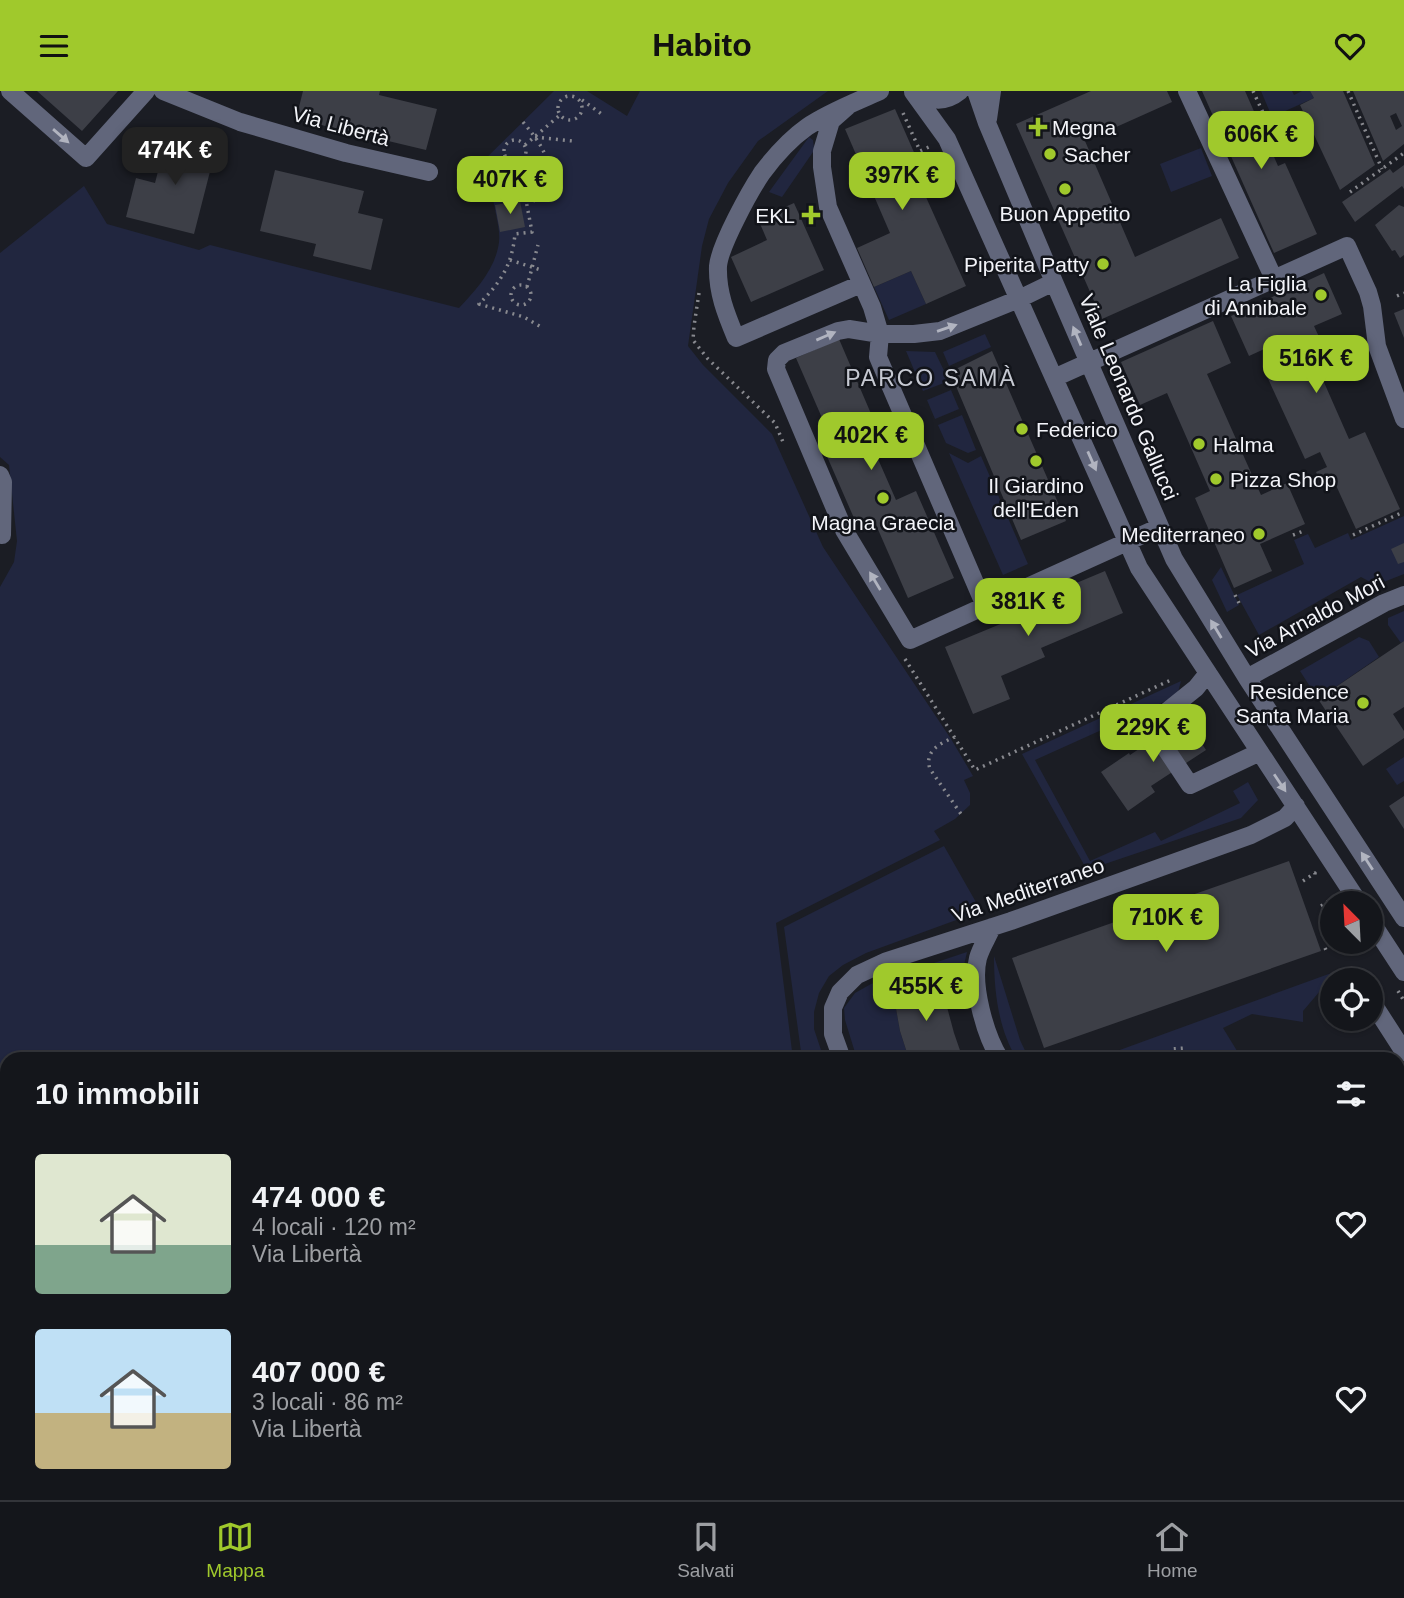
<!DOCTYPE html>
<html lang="it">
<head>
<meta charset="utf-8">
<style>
	:root { --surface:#14161b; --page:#1d1f24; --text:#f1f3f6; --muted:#9d9fa3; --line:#33353a; --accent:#a0c92c }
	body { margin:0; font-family:Helvetica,sans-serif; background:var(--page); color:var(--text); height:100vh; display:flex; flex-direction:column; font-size:26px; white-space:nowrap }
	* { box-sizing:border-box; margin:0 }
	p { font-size:23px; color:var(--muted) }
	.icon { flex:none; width:38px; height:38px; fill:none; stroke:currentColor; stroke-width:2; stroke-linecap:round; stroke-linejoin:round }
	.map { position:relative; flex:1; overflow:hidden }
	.details { position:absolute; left:0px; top:961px; width:1405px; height:450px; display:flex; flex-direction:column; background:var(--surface); border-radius:21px 21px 0 0; box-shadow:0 2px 5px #0004,0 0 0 2px var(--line) }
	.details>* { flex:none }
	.needle { width:46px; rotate:336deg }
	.tools { position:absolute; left:1320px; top:800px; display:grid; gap:14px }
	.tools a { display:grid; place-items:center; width:63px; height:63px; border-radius:50%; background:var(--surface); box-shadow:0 2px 5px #0004,0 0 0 2px var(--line); font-size:35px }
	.price { position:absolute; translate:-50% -60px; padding:0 16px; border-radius:14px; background:var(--accent); color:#111; font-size:23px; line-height:46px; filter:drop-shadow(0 2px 4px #0008) }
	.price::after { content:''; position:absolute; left:50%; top:42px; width:21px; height:16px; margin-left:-10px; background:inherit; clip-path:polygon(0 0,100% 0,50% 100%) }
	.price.selected { background:#222; color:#fff }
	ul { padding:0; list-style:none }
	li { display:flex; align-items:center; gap:21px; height:175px; padding:0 35px }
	li span { display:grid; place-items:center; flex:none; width:196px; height:140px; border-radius:7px; color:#555 }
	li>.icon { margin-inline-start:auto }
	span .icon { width:84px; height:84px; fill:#fffc; stroke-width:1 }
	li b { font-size:30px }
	h2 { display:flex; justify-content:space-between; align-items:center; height:84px; padding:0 35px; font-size:30px }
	header { display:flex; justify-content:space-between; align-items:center; height:91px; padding:0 35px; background:var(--accent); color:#111; font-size:32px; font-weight:700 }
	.tab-bar { display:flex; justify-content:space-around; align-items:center; height:98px; border-top:2px solid var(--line); background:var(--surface); font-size:19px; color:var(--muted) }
	.tab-bar a { display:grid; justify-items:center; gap:4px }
	.tab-bar .selected { color:var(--accent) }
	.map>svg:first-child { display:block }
	.green { fill:#21263f }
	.building { fill:#3d3f47; fill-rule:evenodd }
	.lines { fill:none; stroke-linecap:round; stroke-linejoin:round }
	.path { stroke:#88898f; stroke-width:3.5; stroke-dasharray:2 5; stroke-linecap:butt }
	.minor { stroke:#61667b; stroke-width:18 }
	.oneway { fill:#b1b4c0 }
	.poi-dot { fill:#a0c92c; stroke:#12141a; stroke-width:2.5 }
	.labels { text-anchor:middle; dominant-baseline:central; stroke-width:5; stroke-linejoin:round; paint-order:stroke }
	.street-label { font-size:21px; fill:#f3f4f9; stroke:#12141a }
	.poi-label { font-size:21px; fill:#f3f4f9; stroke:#12141a; text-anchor:start }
	.neighbourhood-label { font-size:23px; letter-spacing:2px; fill:#c6c9d2; stroke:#12141a }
</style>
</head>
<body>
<header><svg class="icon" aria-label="menu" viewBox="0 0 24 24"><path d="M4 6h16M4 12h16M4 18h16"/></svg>Habito<svg class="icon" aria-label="heart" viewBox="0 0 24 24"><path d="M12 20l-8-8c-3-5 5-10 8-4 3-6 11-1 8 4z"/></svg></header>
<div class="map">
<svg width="1404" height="1409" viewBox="0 0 1404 1409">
	<rect width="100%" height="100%" fill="#1b1d24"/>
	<path class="green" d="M554,0H587L627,25L640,0H828L758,50L728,92L709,128L702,155L688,255L703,274L772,343L823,456L951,648L973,685L964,689L970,702V714L955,728L934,740L940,749L776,832L793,968H7V1404H1398V1396L1404,1400V1409H0V496L14,471L17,450L9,374L0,366V162L84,95L107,133L199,159L210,154L459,217C476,199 496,177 499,151C500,142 498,133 496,123C493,103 488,95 473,80Z
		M1261,0H1292L1294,4L1302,0H1310L1314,7L1272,26Z
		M809,46L813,49L814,57L813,61L782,106L769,101Z
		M1201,57L1212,85L1171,101L1160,73Z
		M911,180L926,213L889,229L874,196Z
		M985,243L991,256L949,275L943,261Z
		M906,260L935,261L949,290L923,300Z
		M951,299L959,318L935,328L927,309Z
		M962,324L976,359L968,362L946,352L938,334Z
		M949,362L968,372L981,365L1028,473L1003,484Z
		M1404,425V483L1376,494L1361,486L1259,544L1237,504L1304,473L1294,449L1308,443L1315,457L1348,442L1351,449Z
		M1221,476L1239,514L1227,521L1212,489Z
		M1404,520V550L1401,552L1388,534V527Z
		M1359,546L1369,550L1379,566L1318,608L1300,580Z
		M1181,590L1177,605L1035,669L1090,770L1155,741L1161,750L1240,712L1233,700L1248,691L1258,709L1241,727L1087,779L1022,663Z
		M1404,666V690L1397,694L1386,678Z
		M944,755L981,820L866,862L843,874L829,885L819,902L814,921V938L824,968H802L784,836Z
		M967,861L964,874L912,885L914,896L893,901L900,940L909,968H857L845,929L844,917L855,902L871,893Z
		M994,865L1020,949L1029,968H1017C998,938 994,899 994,865Z
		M1337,880L1303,920V931L1252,923L1223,937L1242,968H1095Z
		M1404,1221V1291L1399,1296L1404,1300V1309L1398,1314V1241Z
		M1398,1336L1404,1340V1378L1398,1374Z"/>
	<path class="building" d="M37,0H118L82,40Z
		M303,0H380L379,4L437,18L426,59L296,28Z
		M1091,0H1167L1172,11L1085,50L1135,166L1221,127L1239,167L1102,228L1016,33Z
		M1202,0H1245L1278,75L1285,72L1317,143L1274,162Z
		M1310,0H1343L1375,74L1340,99L1300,14L1314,7Z
		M1353,0H1404V53L1383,70ZM1396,22L1402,35L1396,39L1390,25Z
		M895,18L927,91L921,95L966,195L926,213L911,180L874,196L857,157L890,142L845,38Z
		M167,45L216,57L194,143L126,126L136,87L155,92Z
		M1404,74V98L1402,95L1355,131L1342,111L1390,78L1393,82Z
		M275,79L364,100L358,122L383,128L371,179L313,165L316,153L260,140Z
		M520,110L525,136L500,141L495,114Z
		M794,112L824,179L751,211L731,166L767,149L758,128Z
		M1399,114L1404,116V164L1400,167L1395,159L1392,160L1375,134Z
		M1324,182L1342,223L1314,235L1332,274L1319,280L1349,348L1365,341L1400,418L1356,438L1334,390L1322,394L1316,381L1327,376L1320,361L1305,368L1265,281L1282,274L1273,254L1249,265L1231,225Z
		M1404,218V247L1394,222Z
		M1213,230L1231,272L1207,283L1261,404L1287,392L1305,433L1260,453L1272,480L1234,497L1195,407L1210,400L1167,302L1140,314L1121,271Z
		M839,248L875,332L864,336L896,409L916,400L954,487L908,507L873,427L857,434L819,347L829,343L796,267Z
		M992,260L1066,430L1021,449L950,281Z
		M1404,452V471L1398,473L1391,458Z
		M1105,480L1123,522L1041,557L1045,566L1001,585L1010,608L973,623L945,556L1022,524L1019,516Z
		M1404,550V616L1393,623L1404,640V647L1363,675L1318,608Z
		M1185,627L1206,659L1151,695L1155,701L1128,720L1101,681L1129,662L1130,664Z
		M1404,705V738L1389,715Z
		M1289,770L1321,860L1044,957L1012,867Z
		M940,890L954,942L963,968H909L900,940L893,901Z"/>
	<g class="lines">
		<path class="path" d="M1253,0L1271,39L1290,30
			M1348,0L1382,78
			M558 17a12 12 0 1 1 24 0a12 12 0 1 1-24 0Z
			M582,9L603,24
			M903,22L920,60L929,56
			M523,31C537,48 549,63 550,86
			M535,46L573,50
			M504 60a11 11 0 1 1 22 0a11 11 0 1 1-22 0Z
			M525,54L560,24
			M484,70L501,90L508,106L525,104L532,141L515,143C512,174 501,191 479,213L524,226L541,236
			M519,70L536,112
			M1350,101L1404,62
			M510,169L541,179
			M511 204a10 10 0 1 1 20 0a10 10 0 1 1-20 0Z
			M527,196L538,154
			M699,202L694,235L693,249L708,268L775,332L783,351
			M1397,205L1404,202
			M1293,444L1306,439
			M1353,444L1401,422
			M1235,504L1240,514
			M905,568L975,679L1173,588
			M955,646C940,652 924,660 930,678L961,723
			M1303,790L1315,782V784
			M1321,815L1334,807
			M1325,857L1327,861
			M1398,900L1404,910
			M1179,968L1172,958L1185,957
			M244,1404L245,1409"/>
		<path class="minor" d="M10,0L86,67L146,0
			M163,0L240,31L346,62L429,81
			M913,0C930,10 944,13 960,0
			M976,0L987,32L1054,191L1174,468L1247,587L1404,827
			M1187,0L1274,188
			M913,1L947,48L1139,477L1359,812
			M848,15L831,30L822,60V76L828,116L872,216L880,243L878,266L985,515
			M988,28L992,0
			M1054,191L1019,208L940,240L914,243H880L849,238L838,240L784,262L777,269L776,278L844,439L910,549L1160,436
			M861,193L736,247C726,223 717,201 718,175C720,154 750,100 762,82C774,66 790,48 807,36C829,21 856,11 880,0
			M1054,287L1347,155L1368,201L1372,215L1377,255L1404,328
			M0,384L3,391L2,444
			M1208,582L1196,597L1150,634L1190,694L1260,661
			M1247,587L1384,512L1404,504
			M1370,829L1404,881
			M992,836C988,846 981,856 978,867C971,894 985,944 1000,968
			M1357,886L1359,889
			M1370,908L1404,961
			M842,968L833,943V917L840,901L857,884L887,870L1011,830L1251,744L1285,727L1296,715"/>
	</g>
	<defs><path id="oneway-solid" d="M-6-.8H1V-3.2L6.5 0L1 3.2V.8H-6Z" transform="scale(1.75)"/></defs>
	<g class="oneway">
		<use href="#oneway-solid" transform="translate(61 45) rotate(41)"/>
		<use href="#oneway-solid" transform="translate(947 237) rotate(-19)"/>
		<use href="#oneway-solid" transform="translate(826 245) rotate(-23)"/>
		<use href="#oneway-solid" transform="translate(1077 245) rotate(-113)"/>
		<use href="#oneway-solid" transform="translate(1092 370) rotate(66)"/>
		<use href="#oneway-solid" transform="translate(875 490) rotate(-121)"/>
		<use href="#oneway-solid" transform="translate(1216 538) rotate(-121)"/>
		<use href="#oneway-solid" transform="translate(1280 692) rotate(56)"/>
		<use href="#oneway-solid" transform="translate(1367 770) rotate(-123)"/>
	</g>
	<g class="poi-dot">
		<path d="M1034.5 25.5h7v7h7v7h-7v7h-7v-7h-7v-7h7z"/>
		<circle cx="1050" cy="63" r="7"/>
		<circle cx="1065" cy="98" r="7"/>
		<path d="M807.5 113.5h7v7h7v7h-7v7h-7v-7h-7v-7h7z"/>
		<circle cx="1103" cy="173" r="7"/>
		<circle cx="1321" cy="204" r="7"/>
		<circle cx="1022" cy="338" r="7"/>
		<circle cx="1199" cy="353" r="7"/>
		<circle cx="1036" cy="370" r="7"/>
		<circle cx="1216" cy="388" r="7"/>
		<circle cx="883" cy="407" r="7"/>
		<circle cx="1259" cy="443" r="7"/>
		<circle cx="1363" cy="612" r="7"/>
	</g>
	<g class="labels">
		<g class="street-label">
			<text transform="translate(341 35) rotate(15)">Via Libertà</text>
			<text transform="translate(1129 306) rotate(67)">Viale Leonardo Gallucci</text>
			<text transform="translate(1315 525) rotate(-28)">Via Arnaldo Mori</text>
			<text transform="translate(1028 799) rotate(-19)">Via Mediterraneo</text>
		</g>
		<g class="poi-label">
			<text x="1052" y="36">Megna</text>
			<text x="1064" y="63">Sacher</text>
			<text x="1065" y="122" text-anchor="middle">Buon Appetito</text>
			<text x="795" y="124" text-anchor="end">EKL</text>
			<text x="1089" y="173" text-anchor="end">Piperita Patty</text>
			<text x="1307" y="192" text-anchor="end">La Figlia<tspan x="1307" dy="24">di Annibale</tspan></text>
			<text x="1036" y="338">Federico</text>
			<text x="1213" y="353">Halma</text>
			<text x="1230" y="388">Pizza Shop</text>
			<text x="1036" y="394" text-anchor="middle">Il Giardino<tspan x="1036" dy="24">dell'Eden</tspan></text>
			<text x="883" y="431" text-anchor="middle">Magna Graecia</text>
			<text x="1245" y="443" text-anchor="end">Mediterraneo</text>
			<text x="1349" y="600" text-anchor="end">Residence<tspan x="1349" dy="24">Santa Maria</tspan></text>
		</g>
		<g class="neighbourhood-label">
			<text x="931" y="287">PARCO SAMÀ</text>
		</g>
	</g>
</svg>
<div class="tools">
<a><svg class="needle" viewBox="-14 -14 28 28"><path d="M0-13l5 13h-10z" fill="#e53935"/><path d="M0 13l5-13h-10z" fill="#9d9fa3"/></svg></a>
<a><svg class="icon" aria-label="locate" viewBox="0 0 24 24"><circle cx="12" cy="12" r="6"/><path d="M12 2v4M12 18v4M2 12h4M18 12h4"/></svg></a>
</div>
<b class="price" style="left:1261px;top:80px">606K €</b>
<b class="price selected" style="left:175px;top:96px">474K €</b>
<b class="price" style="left:902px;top:121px">397K €</b>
<b class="price" style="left:510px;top:125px">407K €</b>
<b class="price" style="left:1316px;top:304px">516K €</b>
<b class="price" style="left:871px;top:381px">402K €</b>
<b class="price" style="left:1028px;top:547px">381K €</b>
<b class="price" style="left:1153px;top:673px">229K €</b>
<b class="price" style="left:1166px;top:863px">710K €</b>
<b class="price" style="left:926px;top:932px">455K €</b>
<section class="details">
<h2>10 immobili<svg class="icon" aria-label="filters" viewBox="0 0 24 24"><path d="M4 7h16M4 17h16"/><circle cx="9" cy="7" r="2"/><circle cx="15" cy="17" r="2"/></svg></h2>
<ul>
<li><span style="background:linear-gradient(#dfe7d0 65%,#7fa58c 0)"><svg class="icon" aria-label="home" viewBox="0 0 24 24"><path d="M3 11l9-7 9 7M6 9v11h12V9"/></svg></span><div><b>474 000 €</b><p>4 locali · 120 m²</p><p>Via Libertà</p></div><svg class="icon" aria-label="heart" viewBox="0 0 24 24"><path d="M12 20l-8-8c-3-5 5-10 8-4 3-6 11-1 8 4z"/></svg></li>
<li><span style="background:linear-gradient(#bfe0f5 60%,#c2b280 0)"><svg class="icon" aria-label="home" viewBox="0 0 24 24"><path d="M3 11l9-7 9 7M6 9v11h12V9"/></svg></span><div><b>407 000 €</b><p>3 locali · 86 m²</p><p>Via Libertà</p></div><svg class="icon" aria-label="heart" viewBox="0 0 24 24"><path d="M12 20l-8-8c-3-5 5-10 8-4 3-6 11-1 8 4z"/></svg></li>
</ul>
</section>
</div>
<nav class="tab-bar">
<a class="selected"><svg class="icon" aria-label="map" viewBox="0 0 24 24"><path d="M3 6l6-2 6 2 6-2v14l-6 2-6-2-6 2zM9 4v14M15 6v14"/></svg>Mappa</a>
<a><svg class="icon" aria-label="saved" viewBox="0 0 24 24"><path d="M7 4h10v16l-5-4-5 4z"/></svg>Salvati</a>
<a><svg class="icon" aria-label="home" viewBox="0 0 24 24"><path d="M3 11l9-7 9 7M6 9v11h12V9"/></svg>Home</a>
</nav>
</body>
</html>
